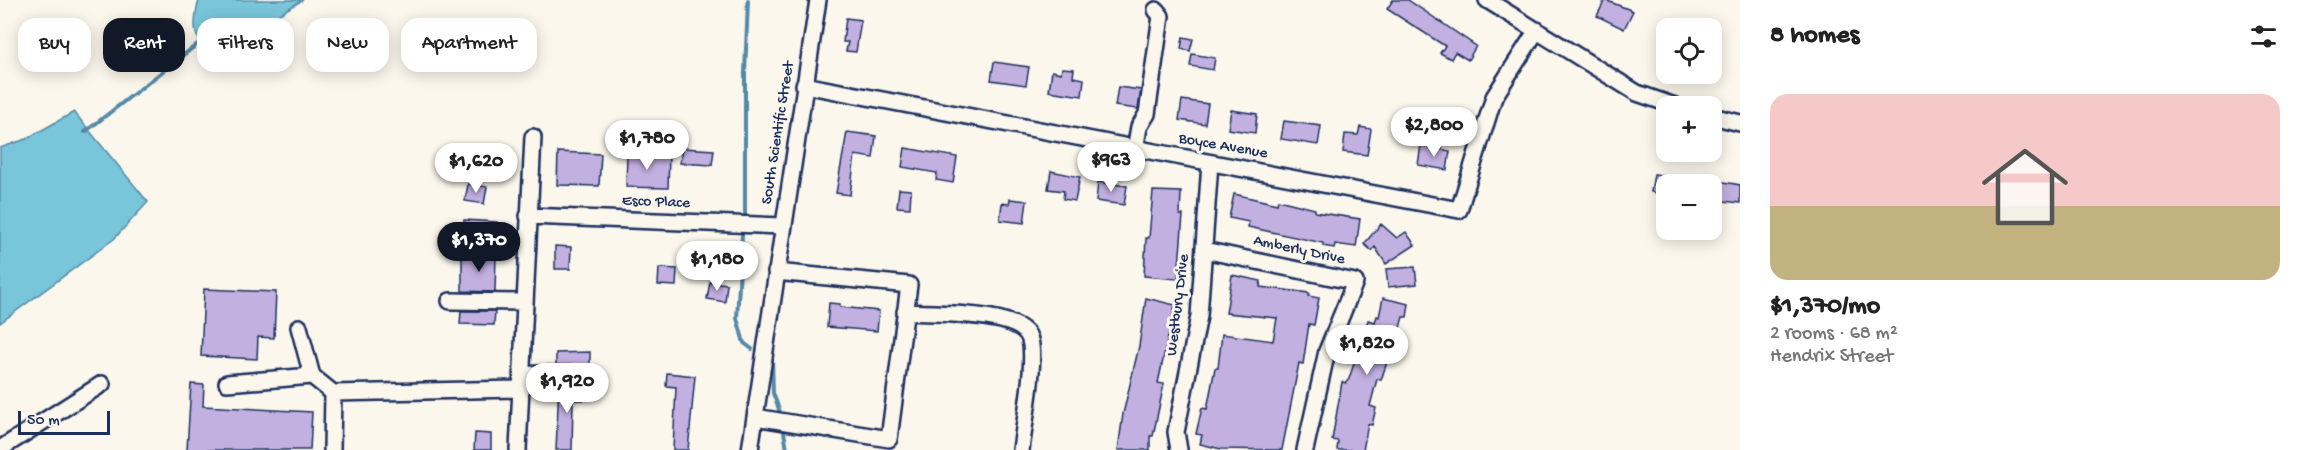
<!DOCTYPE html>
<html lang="en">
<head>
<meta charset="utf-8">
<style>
	:root { --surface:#fff; --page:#f2f2f2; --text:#222; --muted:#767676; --line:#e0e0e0; --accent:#111827 }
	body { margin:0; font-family:"Gochi Hand",sans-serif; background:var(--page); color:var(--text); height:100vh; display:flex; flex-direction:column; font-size:22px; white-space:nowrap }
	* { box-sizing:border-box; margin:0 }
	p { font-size:20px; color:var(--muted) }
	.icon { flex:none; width:33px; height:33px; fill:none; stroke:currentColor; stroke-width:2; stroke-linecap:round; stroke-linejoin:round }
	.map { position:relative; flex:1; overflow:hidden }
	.sheet { display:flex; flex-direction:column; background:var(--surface); width:570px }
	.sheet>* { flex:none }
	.banner { position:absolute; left:18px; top:18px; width:570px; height:54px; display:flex; gap:12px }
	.tools { position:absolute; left:1656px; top:18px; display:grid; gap:12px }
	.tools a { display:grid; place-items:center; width:66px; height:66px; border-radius:12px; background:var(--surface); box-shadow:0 3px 15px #0003; font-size:30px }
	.scale { position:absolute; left:18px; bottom:15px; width:92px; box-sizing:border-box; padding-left:6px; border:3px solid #1b2f5e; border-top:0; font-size:16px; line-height:21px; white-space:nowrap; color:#1b2f5e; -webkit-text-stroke:4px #fbf7ec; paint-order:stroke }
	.price { position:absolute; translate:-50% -51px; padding:0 14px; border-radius:21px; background:#fff; color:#222; font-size:20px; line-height:39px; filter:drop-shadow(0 2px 3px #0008) }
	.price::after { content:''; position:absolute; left:50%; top:36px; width:18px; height:14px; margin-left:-9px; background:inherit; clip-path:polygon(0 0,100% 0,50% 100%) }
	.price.on { background:var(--accent); color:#fff }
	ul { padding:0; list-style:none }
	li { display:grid; align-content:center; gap:12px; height:318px; padding:0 30px }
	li+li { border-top:2px solid var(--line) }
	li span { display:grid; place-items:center; height:186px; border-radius:18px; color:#555 }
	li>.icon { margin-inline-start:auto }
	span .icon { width:108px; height:108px; fill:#fffc; stroke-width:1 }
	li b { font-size:26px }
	h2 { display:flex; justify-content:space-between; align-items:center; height:72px; padding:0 30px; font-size:26px }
	.pill { padding:0 21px; border-radius:18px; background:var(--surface); box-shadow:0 3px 15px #0003; font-size:21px; line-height:54px }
	.pill.on { background:var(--accent); color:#fff }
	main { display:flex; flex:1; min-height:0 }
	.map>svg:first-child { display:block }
	.water { fill:#79c5d9; stroke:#5389a8; stroke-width:1.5 }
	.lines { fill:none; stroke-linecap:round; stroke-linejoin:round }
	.stream { stroke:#5389a8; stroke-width:4 }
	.building { fill:#c2b0e0; stroke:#1b2f5e; stroke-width:1.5 }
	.minor-casing { stroke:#1b2f5e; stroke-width:20 }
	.minor { stroke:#fbf7ec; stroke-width:15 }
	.labels { text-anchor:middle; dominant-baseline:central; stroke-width:6; stroke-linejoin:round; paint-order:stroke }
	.street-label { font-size:16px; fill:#1b2f5e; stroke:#fbf7ec }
</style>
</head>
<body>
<main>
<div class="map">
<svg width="1740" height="450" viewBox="0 0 1740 450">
	<rect width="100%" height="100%" fill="#fbf7ec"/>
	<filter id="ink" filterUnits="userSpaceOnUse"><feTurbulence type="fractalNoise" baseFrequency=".0167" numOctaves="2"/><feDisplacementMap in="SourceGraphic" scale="12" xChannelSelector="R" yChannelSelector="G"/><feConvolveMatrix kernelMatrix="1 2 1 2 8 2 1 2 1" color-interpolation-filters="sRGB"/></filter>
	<g filter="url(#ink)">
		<path class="water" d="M199,0H303C272,16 174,91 199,0Z
			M74,112L148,202L114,239L0,323V148L26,139Z"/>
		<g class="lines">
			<path class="stream" d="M85,132L204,39
				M745,215V73L748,0
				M742,235L737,318L744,343L752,349
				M772,358L773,393L781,415
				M784,432L787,450"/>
		</g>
		<path class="building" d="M1393,0H1408L1476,46L1468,60L1455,52L1451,59L1440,53L1445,46L1387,9Z
			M1605,0L1633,11L1624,29L1597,16Z
			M846,18L861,20L856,52L846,51L848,42H843Z
			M1183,37L1193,39L1190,51L1181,49Z
			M1192,54L1215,58L1213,70L1190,66Z
			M994,62L1029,67L1026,85L991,80Z
			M1062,68L1074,69L1073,77L1084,79L1082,96L1049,91L1052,71L1061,73Z
			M1118,87L1141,90L1138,109L1115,106Z
			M1182,100L1208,104L1205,124L1179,120Z
			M1231,110L1257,114L1255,133L1228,129Z
			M1284,121L1321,126L1318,145L1281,139Z
			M1360,127L1371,129L1367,155L1343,152L1345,134L1358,135Z
			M847,132L876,136L873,158L855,155L850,195L836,193Z
			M1421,145L1450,151L1447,170L1418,165Z
			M682,148L714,150L712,165L680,163Z
			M905,148L957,157L953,183L936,180L937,173L902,167Z
			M558,152L601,154L599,186L557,185Z
			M627,154L669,155L668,188L626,187Z
			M1051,171L1080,177L1075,201L1063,199L1064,191L1048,189Z
			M1654,174L1689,179L1688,184H1666V195L1651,192Z
			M1718,181L1740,185V203L1716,200Z
			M1098,182L1127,186L1124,205L1096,201Z
			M468,184L487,187L484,204L465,201Z
			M899,189L911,190L910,208L897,207Z
			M1153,191L1181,192L1180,215H1183L1178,279L1144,276L1146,238H1149Z
			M1234,194L1277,204L1278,200L1315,209V212L1360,219L1356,247L1335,244L1334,248L1323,246V243L1248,227L1249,222L1229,218Z
			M1010,199L1027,201L1024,223L1000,220L1002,203L1009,204Z
			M464,220L497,222L496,237L463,235Z
			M1381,224L1397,238L1406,232L1415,245L1386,264L1375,247L1372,251L1364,244Z
			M715,245L732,247L729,266L713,263Z
			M555,246L571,247L570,269H555Z
			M462,254L496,255L495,292L462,291Z
			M1415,267L1417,284L1388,287L1386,269Z
			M659,268L677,269L676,286L658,285Z
			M1232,275L1261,281L1260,287L1309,293L1308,296L1319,298L1314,325L1309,324L1303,364L1299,363L1282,450L1221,449L1200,444L1202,435L1196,434L1202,408L1207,409L1215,368H1218L1222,334L1273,341L1277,318L1226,313Z
			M710,282L727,284L725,302L707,299Z
			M204,289L276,292L274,338L258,337L257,359L201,356Z
			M1146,298L1175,305L1158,383L1164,384L1153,436H1150V450H1118L1123,414L1139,346Z
			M1383,298L1409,304L1407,317H1403L1391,360L1388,359L1381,380L1377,379L1370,406L1376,408L1372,425L1368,424L1363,450H1337L1338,441L1332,440L1342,382L1346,383L1349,379L1368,320L1375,322L1377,316L1379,317Z
			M829,303L840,304V307L879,311L877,331L827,327Z
			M461,311H495L494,325L460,324Z
			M590,352V365H556V353Z
			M667,373L695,376L688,450H673L676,387L666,386Z
			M191,384L204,385L203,406L312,412L310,450H187Z
			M559,384L586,385L585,400H573L572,450H556Z
			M475,433L491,434V450H474Z"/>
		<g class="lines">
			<defs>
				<path id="minor" d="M1487,0L1637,93L1675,106
					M804,85L1459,210L1494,97L1537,30
					M1712,116L1740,123
					M1135,150L1139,127L1147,114L1161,16L1156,10
					M528,216L783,226
					M1204,250L1355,282L1327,351L1305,450
					M450,301L525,302
					M905,312C931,314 1023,310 1030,340C1036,362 1024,424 1021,450
					M299,327L312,376L333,393
					M522,374L590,375
					M227,383L312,376
					M755,417L889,439L909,285L776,272
					M0,449L102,384
					M332,450L333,393L521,389
					M518,450L533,137
					M750,450L818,0
					M1179,450L1176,432L1199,316L1210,163"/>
			</defs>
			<use href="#minor" class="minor-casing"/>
			<use href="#minor" class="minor"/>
		</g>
	</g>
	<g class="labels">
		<g class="street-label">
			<text transform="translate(779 133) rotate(-81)">South Scientific Street</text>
			<text transform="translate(1223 147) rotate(10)">Boyce Avenue</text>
			<text transform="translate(656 203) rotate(2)">Esco Place</text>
			<text transform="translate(1299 251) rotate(12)">Amberly Drive</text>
			<text transform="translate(1179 305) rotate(-83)">Westbury Drive</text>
		</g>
	</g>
</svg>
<div class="tools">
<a><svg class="icon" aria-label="locate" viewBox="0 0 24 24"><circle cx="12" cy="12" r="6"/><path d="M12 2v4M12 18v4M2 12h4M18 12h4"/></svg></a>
<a>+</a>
<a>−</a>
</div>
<div class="scale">50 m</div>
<b class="price" style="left:1434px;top:158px">$2,800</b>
<b class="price" style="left:647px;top:171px">$1,780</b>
<b class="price" style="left:1111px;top:193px">$963</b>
<b class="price" style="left:476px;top:194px">$1,620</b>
<b class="price on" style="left:479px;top:273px">$1,370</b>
<b class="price" style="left:717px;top:292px">$1,180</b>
<b class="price" style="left:1367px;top:376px">$1,820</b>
<b class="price" style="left:567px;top:414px">$1,920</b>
<div class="banner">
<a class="pill">Buy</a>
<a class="pill on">Rent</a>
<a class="pill">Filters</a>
<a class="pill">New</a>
<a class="pill">Apartment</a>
</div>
</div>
<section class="sheet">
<h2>8 homes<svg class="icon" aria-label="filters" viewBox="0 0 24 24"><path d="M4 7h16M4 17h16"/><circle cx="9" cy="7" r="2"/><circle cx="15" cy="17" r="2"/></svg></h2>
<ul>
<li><span style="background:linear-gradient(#f6c9c9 60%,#c2b280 0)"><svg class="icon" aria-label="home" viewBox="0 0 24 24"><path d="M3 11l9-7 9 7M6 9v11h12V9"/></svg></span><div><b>$1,370/mo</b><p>2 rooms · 68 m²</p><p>Hendrix Street</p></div></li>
</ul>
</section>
</main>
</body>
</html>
